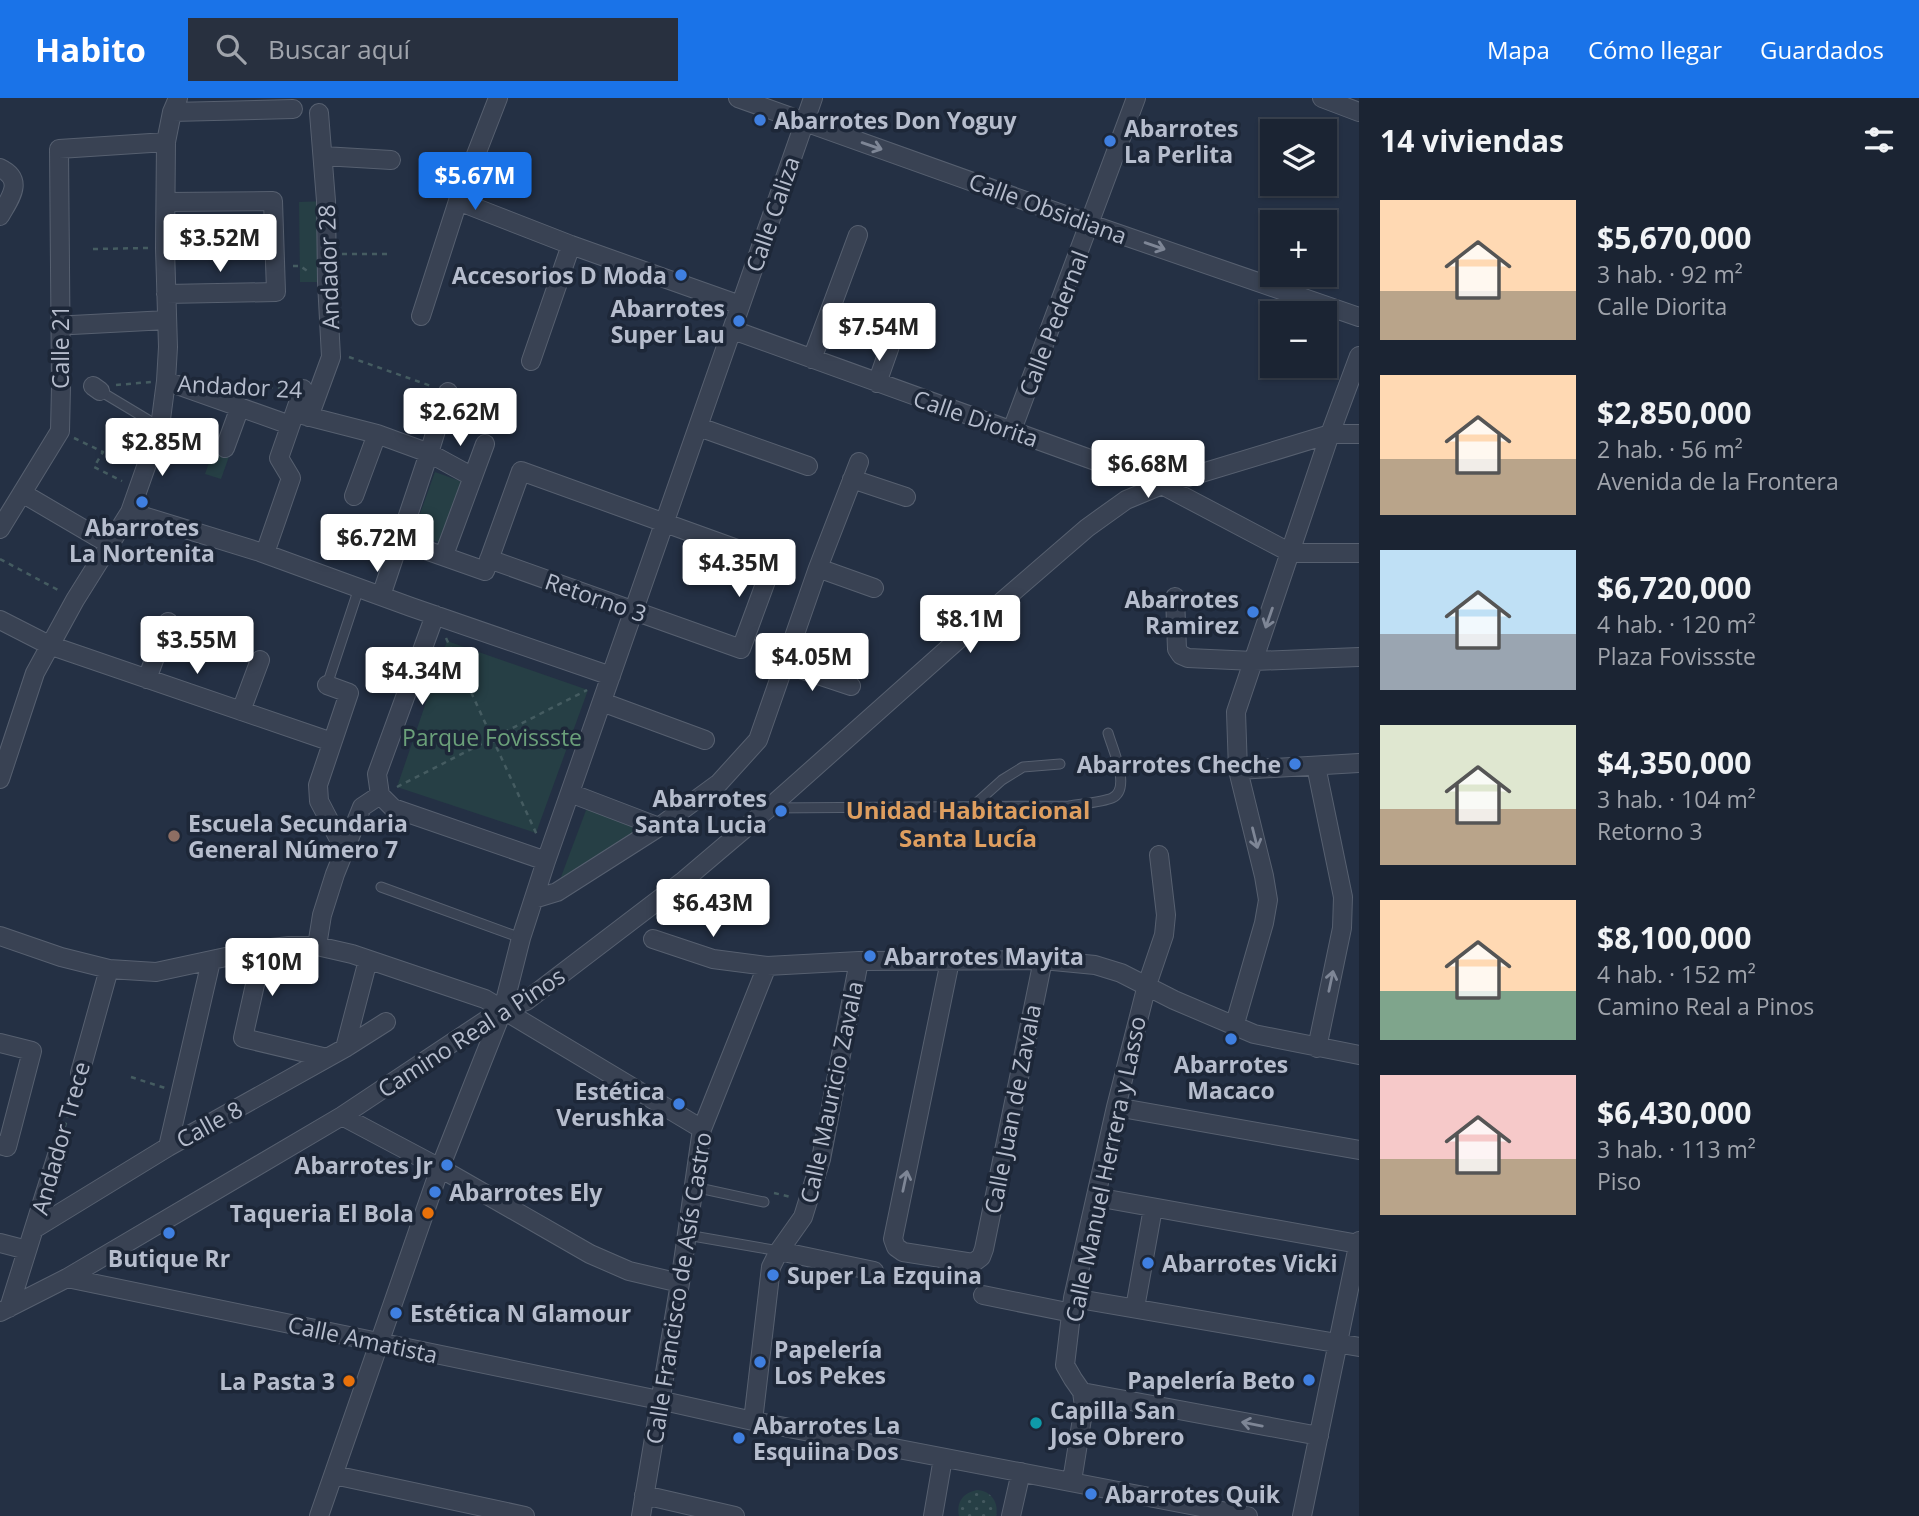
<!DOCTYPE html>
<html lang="es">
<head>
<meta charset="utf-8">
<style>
	:root { --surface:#1b2433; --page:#28303f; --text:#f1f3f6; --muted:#a0a4ac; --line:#39414e; --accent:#1a73e8 }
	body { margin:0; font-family:"Open Sans",sans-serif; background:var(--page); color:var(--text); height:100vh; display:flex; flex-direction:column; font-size:26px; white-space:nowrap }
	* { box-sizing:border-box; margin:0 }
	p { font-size:23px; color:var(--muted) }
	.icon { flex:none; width:38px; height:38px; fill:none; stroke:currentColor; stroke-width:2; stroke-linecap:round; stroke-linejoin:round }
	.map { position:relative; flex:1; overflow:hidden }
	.sheet { display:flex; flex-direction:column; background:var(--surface); width:560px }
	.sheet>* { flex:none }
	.tools { position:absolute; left:1260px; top:21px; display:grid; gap:14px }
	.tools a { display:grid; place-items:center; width:77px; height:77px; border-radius:0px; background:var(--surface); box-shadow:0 2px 5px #0004,0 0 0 2px var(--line); font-size:35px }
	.price { position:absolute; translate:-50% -60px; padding:0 16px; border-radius:7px; background:#fff; color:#222; font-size:23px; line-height:46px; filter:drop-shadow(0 2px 4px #0008) }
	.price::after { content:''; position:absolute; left:50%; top:42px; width:21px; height:16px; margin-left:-10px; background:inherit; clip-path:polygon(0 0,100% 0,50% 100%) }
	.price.selected { background:var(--accent); color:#fff }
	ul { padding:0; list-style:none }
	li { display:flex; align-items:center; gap:21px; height:175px; padding:0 21px }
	li span { display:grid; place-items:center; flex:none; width:196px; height:140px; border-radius:0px; color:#555 }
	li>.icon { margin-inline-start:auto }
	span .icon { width:84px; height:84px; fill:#fffc; stroke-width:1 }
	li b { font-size:30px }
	h2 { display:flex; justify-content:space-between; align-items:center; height:84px; padding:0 21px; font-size:30px }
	header { display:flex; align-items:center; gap:42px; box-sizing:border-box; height:98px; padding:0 35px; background:var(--accent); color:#fff }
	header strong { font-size:33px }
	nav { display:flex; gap:38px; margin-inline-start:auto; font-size:24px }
	.search { width:490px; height:63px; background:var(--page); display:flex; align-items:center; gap:18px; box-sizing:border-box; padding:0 24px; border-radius:0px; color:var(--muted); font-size:26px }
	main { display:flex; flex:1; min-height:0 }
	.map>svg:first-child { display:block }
	.green { fill:#263f45 }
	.garden { fill:url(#garden-dots) }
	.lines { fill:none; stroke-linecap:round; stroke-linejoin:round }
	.lane-casing { stroke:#576070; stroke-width:11 }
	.street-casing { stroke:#576070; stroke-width:20 }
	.path { stroke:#455c61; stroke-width:2.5; stroke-dasharray:5 5; stroke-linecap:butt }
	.lane { stroke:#394253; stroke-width:9 }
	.street { stroke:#394253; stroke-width:18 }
	.oneway { stroke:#7e8696 }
	.shop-dot { fill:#3f7fe0; stroke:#1d2738; stroke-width:2.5 }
	.education-dot { fill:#8d6e63; stroke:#1d2738; stroke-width:2.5 }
	.food-dot { fill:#e8710a; stroke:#1d2738; stroke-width:2.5 }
	.culture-dot { fill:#0f9aa8; stroke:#1d2738; stroke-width:2.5 }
	.labels { text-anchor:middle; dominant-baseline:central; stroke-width:7; stroke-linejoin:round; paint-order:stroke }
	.poi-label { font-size:23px; font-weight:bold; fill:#b6bdcd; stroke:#1d2738; text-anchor:start }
	.street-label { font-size:23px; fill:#b6bdcd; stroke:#1d2738 }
	.park-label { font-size:23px; fill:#6ba07a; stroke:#1d2738 }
	.neighbourhood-label { font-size:24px; font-weight:bold; fill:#de9e5f; stroke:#1d2738 }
</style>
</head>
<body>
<header>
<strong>Habito</strong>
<div class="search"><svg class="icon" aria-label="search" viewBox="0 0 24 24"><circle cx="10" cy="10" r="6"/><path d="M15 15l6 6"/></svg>Buscar aquí</div>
<nav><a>Mapa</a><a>Cómo llegar</a><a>Guardados</a></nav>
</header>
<main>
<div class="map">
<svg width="1359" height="1418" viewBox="0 0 1359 1418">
	<defs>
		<pattern id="garden-dots" width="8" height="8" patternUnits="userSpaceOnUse" patternTransform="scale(1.75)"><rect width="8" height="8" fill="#263f45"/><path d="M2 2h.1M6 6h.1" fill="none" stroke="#43595f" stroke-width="1.8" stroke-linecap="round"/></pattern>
	</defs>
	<rect width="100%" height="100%" fill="#243044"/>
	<path class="green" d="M326,103L327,184H300L299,104Z
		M215,347L231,353L221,381L205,376Z
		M435,374L463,384L441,445L413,435Z
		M447,543L588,592L536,735L397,689Z
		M588,707L649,730L558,787Z"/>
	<path class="garden" d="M977,1392C991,1393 999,1404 996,1418H959C956,1404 963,1395 977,1392Z"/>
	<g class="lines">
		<defs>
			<path id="lane" d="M100,293L160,329
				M327,587L359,490
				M972,709L1002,682L1023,669L1060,666
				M770,710L1069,708C1080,706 1103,704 1112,700C1132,691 1112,650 1108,635
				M381,789L521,840
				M694,1089L764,1104
				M687,1137L779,1153"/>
			<path id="street" d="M738,0L1090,126L1359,219
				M1322,0L1359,14
				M172,14L293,11
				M323,58L391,62
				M0,70C25,82 10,100 0,118
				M458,103L571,147L740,207
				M166,104L273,103L276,194L166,196
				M421,218L458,103L498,0
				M72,227L167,222
				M733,232L1162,387L1291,455H1359
				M812,261L858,137
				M531,263L571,147
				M166,283L290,327
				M877,285L901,217
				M93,288L100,293
				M295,315L377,336L429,355L473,379
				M309,319L331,259L327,184L326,103L319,15
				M699,329L808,368
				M1012,332L1136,0
				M225,350L240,309
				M852,381L906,399
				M22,395L109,446
				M354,398L377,336
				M130,414L260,454L411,509L611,578
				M0,431L60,333L61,288L59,51L166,44
				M400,443L485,473L521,373L773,464L741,551L489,461
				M265,455L291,380L279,360L303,291
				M444,457L485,346
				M818,470L874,490
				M381,498L429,355L448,294
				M1175,499L1177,551L1181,557L1188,560L1254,563L1359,559
				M0,522L49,547L332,644
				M785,566L851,588
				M147,581L168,524
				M327,587L349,595L318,687L319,703L345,753
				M602,604L705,642
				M241,613L260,562
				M1316,668L1343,799L1342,830L1317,950
				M1238,672L1359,665
				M0,681L35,575L75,502L130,414L160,329L166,283L168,249L165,150L166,44L172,14L178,0
				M570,695L659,729
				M380,697L377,676L435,517
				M380,697L393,710L546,763
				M534,801L557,794L659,729L719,685L758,642L818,470L859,364
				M0,838L61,859L109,871L156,874L263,851L289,848H317L352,856L485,901L702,1031
				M653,841L713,861L767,868L859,863L1043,862L1095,867L1121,875L1174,902L1254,936L1359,957
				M317,848L322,817L335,776L362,709L380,697
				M263,851L243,940L327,960
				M950,863L893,1141L896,1149L903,1154L973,1165L981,1159L984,1151L1043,862
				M1234,929L1264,825L1268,802L1264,778L1238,672L1236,614L1330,336L1359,258
				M0,945L32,953L7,1049L0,1047
				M345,950L368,862
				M80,975L109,871
				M1116,1009L1359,1052
				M342,1018L440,1070L590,1156L629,1173L680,1185
				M168,1049L211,863
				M1096,1099L1358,1146
				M34,1131L168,1049L345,950L386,924
				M0,1145L27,1152
				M779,1153L874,1173
				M67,1180L659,1302L753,1323L1248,1418
				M983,1197L1072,1215
				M1073,1200L1359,1249
				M9,1210L58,1054
				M1135,1210L1153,1110
				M0,1214L67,1180L342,1018L503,911L526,903L682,784L769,710L969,532L1087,430L1126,402L1162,387L1330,336H1359
				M1082,1294L1319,1338
				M753,1323L771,1169L779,1153L803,1119L821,1061L859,863
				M334,1377L525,1418
				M1072,1383L1084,1308L1082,1294L1073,1281L1065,1267L1073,1200L1116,1009L1147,887L1164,837L1166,817L1159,757
				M644,1397L735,1418
				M319,1418L440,1070L503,911L521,840L546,763L813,0
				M641,1418L680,1185L702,1031L767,868
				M933,1418L943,1360
				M1011,1418L1021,1374
				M1302,1418L1359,1143"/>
		</defs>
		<use href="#lane" class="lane-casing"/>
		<use href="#street" class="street-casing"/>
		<path class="path" d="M93,151L148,150
			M342,156H388
			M293,168H300L309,174
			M349,259L431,288
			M116,287L151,284
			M228,287L287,290
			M74,340L103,354L94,369L122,383
			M0,461L60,493
			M446,540L537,737
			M397,689L587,592
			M131,979L165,990
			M62,1039L76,989
			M774,1095L791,1099"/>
		<use href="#lane" class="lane"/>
		<use href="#street" class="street"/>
	</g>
	<defs><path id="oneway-shaft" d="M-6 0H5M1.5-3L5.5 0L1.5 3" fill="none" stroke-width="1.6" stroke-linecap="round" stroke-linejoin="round" transform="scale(1.75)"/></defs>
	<g class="oneway">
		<use href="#oneway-shaft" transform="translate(872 48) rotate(19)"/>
		<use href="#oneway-shaft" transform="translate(1155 148) rotate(19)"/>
		<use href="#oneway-shaft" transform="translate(1269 520) rotate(109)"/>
		<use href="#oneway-shaft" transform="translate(1255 740) rotate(76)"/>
		<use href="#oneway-shaft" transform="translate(1331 883) rotate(-78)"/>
		<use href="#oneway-shaft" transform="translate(905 1083) rotate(-78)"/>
		<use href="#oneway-shaft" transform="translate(1252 1326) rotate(-169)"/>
	</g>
	<g class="shop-dot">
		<circle cx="760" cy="22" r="7"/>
		<circle cx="1110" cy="43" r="7"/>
		<circle cx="681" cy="177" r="7"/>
		<circle cx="739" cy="223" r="7"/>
		<circle cx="142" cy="404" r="7"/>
		<circle cx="1253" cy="514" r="7"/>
		<circle cx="1295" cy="666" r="7"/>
		<circle cx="781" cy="713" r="7"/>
		<circle cx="870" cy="858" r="7"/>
		<circle cx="1231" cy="941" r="7"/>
		<circle cx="679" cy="1006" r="7"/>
		<circle cx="447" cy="1067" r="7"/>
		<circle cx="435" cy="1094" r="7"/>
		<circle cx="169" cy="1135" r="7"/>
		<circle cx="1148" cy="1165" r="7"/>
		<circle cx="773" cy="1177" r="7"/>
		<circle cx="396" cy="1215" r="7"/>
		<circle cx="760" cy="1264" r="7"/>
		<circle cx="1309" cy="1282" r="7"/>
		<circle cx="739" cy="1340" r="7"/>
		<circle cx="1091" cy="1396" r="7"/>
	</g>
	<circle class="education-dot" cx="174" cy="738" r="7"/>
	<g class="food-dot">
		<circle cx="428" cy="1115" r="7"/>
		<circle cx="349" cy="1283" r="7"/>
	</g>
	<circle class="culture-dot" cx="1036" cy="1325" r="7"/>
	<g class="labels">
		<g class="poi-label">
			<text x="774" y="22">Abarrotes Don Yoguy</text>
			<text x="1124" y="30">Abarrotes<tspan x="1124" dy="26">La Perlita</tspan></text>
			<text x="667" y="177" text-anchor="end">Accesorios D Moda</text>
			<text x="725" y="210" text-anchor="end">Abarrotes<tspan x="725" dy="26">Super Lau</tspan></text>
			<text x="142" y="429" text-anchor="middle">Abarrotes<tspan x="142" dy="26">La Nortenita</tspan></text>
			<text x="1239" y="501" text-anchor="end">Abarrotes<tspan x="1239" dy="26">Ramirez</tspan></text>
			<text x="1281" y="666" text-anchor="end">Abarrotes Cheche</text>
			<text x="767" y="700" text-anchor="end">Abarrotes<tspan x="767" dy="26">Santa Lucia</tspan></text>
			<text x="188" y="725">Escuela Secundaria<tspan x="188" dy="26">General Número 7</tspan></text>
			<text x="884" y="858">Abarrotes Mayita</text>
			<text x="1231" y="966" text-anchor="middle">Abarrotes<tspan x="1231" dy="26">Macaco</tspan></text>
			<text x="665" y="993" text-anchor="end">Estética<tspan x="665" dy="26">Verushka</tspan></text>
			<text x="433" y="1067" text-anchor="end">Abarrotes Jr</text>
			<text x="449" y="1094">Abarrotes Ely</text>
			<text x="414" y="1115" text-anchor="end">Taqueria El Bola</text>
			<text x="169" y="1160" text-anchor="middle">Butique Rr</text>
			<text x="1162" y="1165">Abarrotes Vicki</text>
			<text x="787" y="1177">Super La Ezquina</text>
			<text x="410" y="1215">Estética N Glamour</text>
			<text x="774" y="1251">Papelería<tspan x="774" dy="26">Los Pekes</tspan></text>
			<text x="1295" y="1282" text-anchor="end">Papelería Beto</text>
			<text x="335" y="1283" text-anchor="end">La Pasta 3</text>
			<text x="1050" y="1312">Capilla San<tspan x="1050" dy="26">Jose Obrero</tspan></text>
			<text x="753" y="1327">Abarrotes La<tspan x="753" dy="26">Esquiina Dos</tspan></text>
			<text x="1105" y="1396">Abarrotes Quik</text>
		</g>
		<g class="street-label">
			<text transform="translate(1048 110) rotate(20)">Calle Obsidiana</text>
			<text transform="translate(772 116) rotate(-71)">Calle Caliza</text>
			<text transform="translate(328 169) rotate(-92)">Andador 28</text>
			<text transform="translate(1053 225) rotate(-69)">Calle Pedernal</text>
			<text transform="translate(60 249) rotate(-90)">Calle 21</text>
			<text transform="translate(240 288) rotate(3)">Andador 24</text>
			<text transform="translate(976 320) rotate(19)">Calle Diorita</text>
			<text transform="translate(596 499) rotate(19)">Retorno 3</text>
			<text transform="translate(471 934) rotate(-33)">Camino Real a Pinos</text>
			<text transform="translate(831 994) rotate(-78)">Calle Mauricio Zavala</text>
			<text transform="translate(1012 1011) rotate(-79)">Calle Juan de Zavala</text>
			<text transform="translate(209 1026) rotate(-29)">Calle 8</text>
			<text transform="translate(60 1040) rotate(-74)">Andador Trece</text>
			<text transform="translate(1105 1071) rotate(-78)">Calle Manuel Herrera y Lasso</text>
			<text transform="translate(678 1190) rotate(-81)">Calle Francisco de Asís Castro</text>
			<text transform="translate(363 1241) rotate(12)">Calle Amatista</text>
		</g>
		<g class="park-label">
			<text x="492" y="639">Parque Fovissste</text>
		</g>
		<g class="neighbourhood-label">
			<text x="968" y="711">Unidad Habitacional<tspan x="968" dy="28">Santa Lucía</tspan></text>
		</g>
	</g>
</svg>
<div class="tools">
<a><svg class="icon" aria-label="layers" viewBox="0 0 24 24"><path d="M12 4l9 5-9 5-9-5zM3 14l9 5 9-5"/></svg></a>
<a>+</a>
<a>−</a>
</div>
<b class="price selected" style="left:475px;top:114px">$5.67M</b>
<b class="price" style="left:220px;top:176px">$3.52M</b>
<b class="price" style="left:879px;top:265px">$7.54M</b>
<b class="price" style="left:460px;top:350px">$2.62M</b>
<b class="price" style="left:162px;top:380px">$2.85M</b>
<b class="price" style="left:1148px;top:402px">$6.68M</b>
<b class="price" style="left:377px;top:476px">$6.72M</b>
<b class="price" style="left:739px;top:501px">$4.35M</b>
<b class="price" style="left:970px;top:557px">$8.1M</b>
<b class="price" style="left:197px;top:578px">$3.55M</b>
<b class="price" style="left:812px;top:595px">$4.05M</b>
<b class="price" style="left:422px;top:609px">$4.34M</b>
<b class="price" style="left:713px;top:841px">$6.43M</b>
<b class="price" style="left:272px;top:900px">$10M</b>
</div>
<section class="sheet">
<h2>14 viviendas<svg class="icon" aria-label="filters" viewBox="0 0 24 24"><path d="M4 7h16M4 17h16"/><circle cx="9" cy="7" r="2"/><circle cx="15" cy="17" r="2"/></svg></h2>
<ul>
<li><span style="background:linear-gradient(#ffd9b3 65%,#b9a48a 0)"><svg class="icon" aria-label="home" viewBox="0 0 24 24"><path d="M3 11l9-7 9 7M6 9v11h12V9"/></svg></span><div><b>$5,670,000</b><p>3 hab. · 92 m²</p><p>Calle Diorita</p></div></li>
<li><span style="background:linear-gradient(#ffd9b3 60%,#b9a48a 0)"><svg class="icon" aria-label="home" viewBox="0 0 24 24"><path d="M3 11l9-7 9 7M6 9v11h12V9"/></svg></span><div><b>$2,850,000</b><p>2 hab. · 56 m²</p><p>Avenida de la Frontera</p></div></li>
<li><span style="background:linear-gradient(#bfe0f5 60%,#9aa5b1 0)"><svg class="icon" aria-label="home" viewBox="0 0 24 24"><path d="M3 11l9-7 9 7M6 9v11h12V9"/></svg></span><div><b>$6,720,000</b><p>4 hab. · 120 m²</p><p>Plaza Fovissste</p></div></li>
<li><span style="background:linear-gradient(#dfe7d0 60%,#b9a48a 0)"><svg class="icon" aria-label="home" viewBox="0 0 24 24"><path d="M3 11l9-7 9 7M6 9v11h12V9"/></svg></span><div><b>$4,350,000</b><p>3 hab. · 104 m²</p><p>Retorno 3</p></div></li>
<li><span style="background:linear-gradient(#ffd9b3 65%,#7fa58c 0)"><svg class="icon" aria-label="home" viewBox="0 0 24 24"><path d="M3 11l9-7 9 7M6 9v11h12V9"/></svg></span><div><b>$8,100,000</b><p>4 hab. · 152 m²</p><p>Camino Real a Pinos</p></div></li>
<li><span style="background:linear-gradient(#f6c9c9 60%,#b9a48a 0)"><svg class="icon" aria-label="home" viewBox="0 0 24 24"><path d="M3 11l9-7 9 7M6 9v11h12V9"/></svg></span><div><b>$6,430,000</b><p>3 hab. · 113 m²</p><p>Piso</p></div></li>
</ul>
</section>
</main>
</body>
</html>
